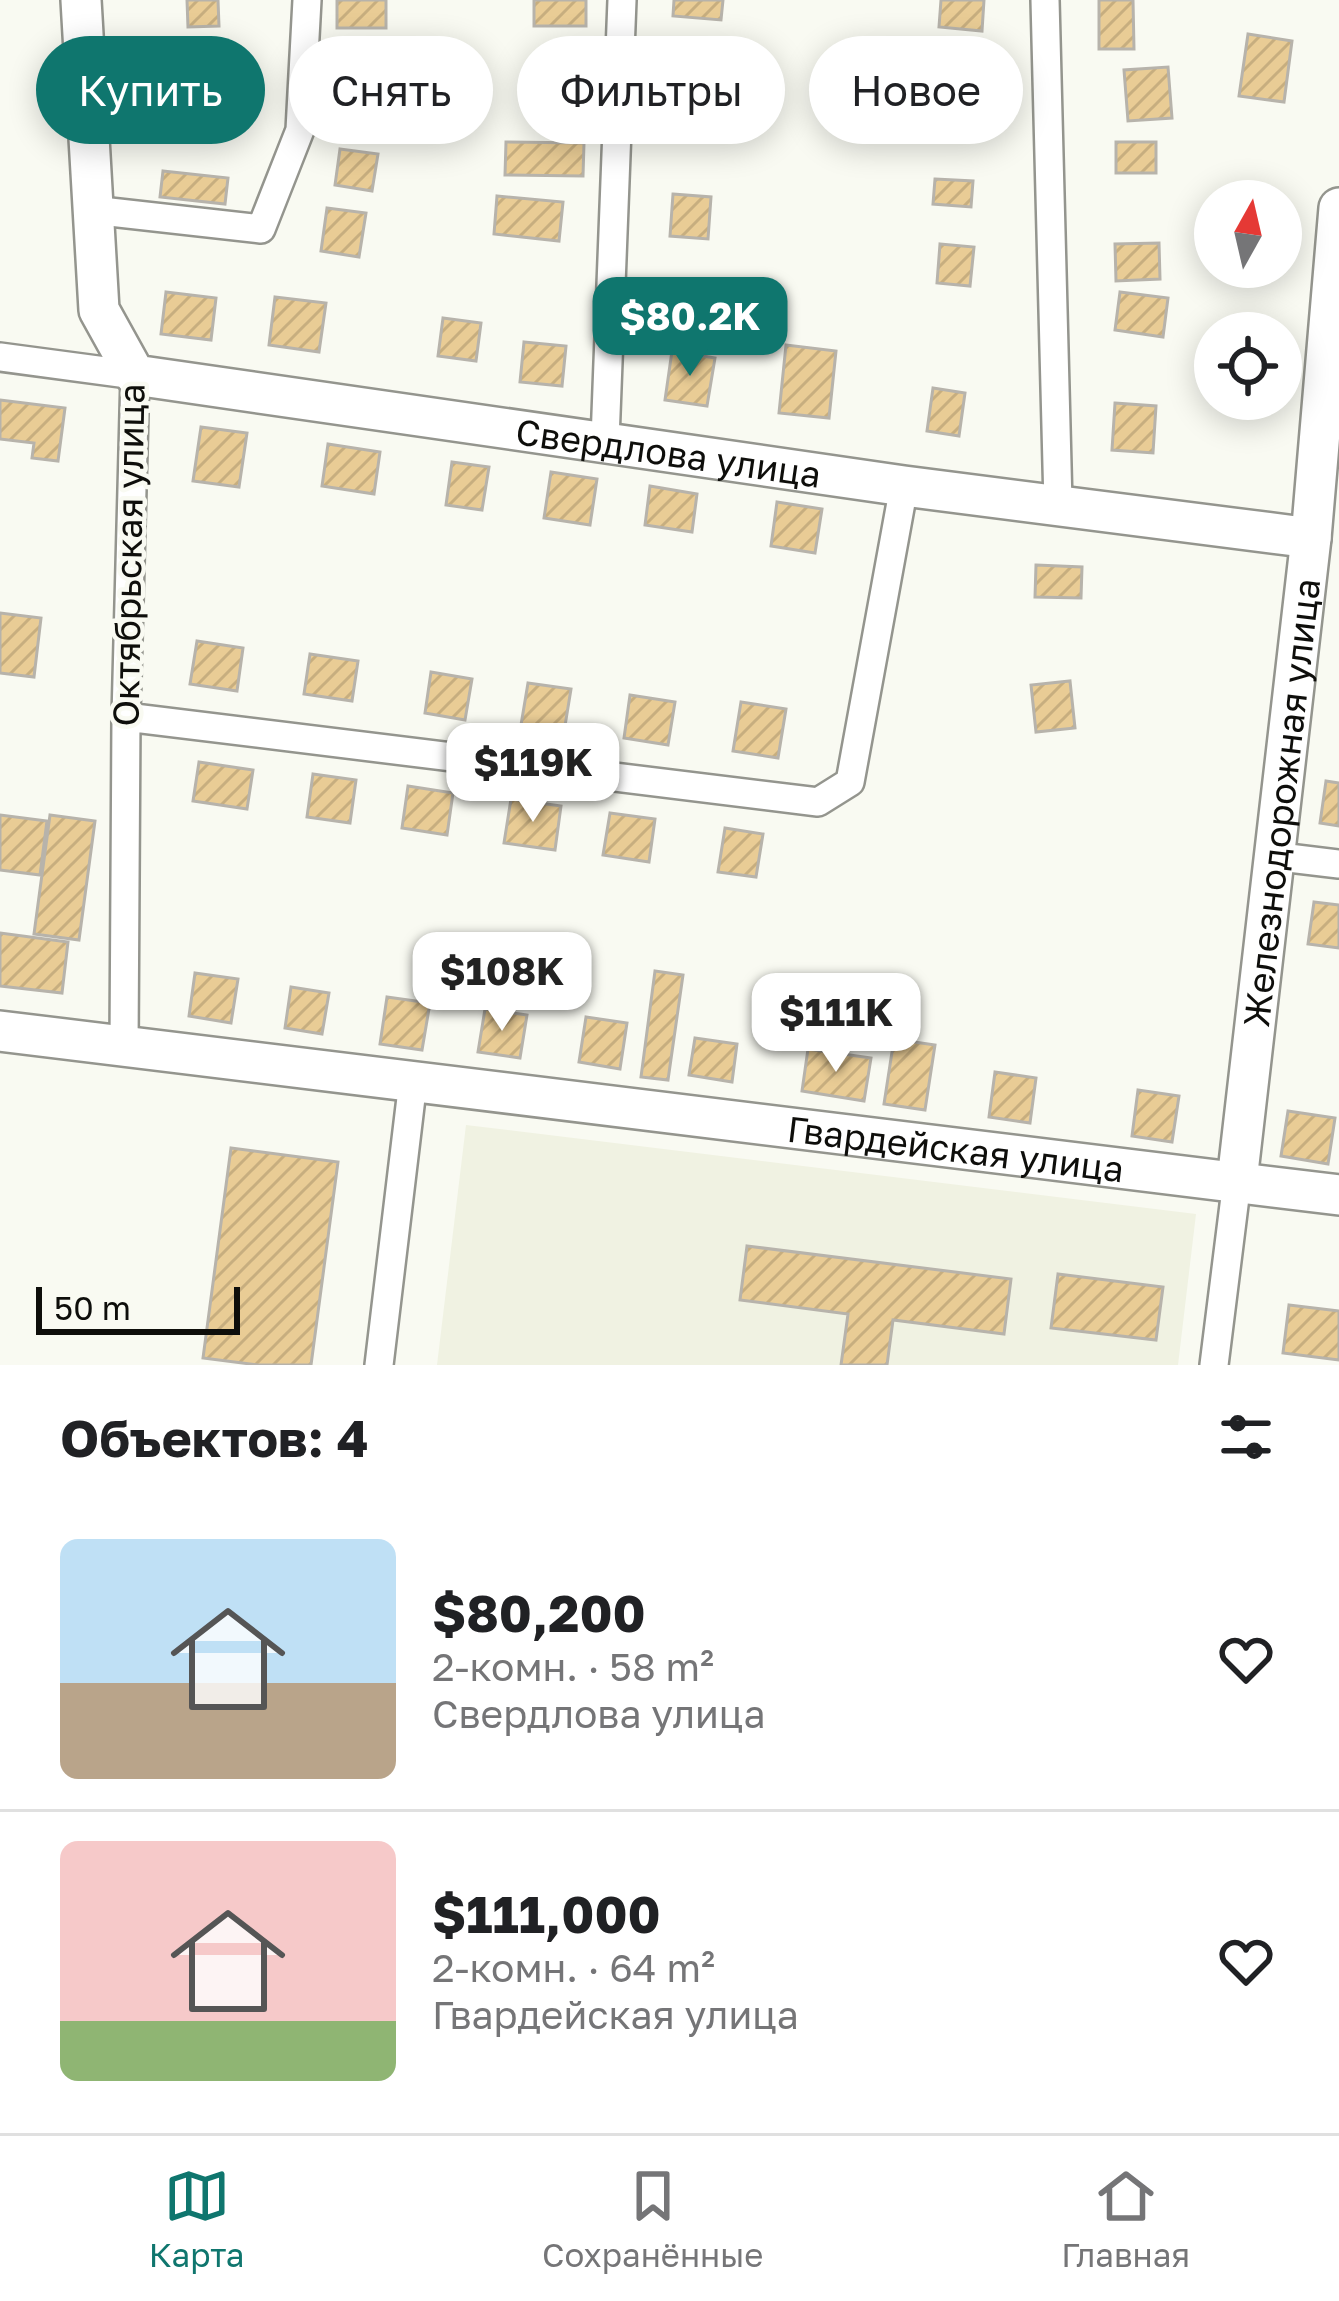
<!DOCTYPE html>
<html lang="ru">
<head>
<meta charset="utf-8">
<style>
	:root { --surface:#fff; --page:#f2f2f2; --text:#202124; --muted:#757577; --line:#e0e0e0; --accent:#0f766e }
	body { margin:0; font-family:"Golos Text",sans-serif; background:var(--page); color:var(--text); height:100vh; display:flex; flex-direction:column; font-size:45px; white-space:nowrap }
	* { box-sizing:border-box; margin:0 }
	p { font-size:39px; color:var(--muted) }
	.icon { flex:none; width:66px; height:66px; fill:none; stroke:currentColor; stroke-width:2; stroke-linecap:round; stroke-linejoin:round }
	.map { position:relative; height:1365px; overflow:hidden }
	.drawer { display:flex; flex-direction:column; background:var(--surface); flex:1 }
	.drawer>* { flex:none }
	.top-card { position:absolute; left:36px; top:36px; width:1269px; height:108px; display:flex; gap:24px }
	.needle { width:78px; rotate:8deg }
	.fabs { position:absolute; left:1194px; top:180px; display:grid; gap:24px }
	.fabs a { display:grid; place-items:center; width:108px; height:108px; border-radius:50%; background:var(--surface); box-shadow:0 6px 30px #0003; font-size:60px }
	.scale { position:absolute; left:36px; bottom:30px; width:204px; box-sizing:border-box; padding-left:12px; border:6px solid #0e0e0b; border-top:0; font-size:33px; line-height:42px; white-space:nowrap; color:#0e0e0b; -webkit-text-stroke:9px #f9faf2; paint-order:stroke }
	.price { position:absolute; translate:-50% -102px; padding:0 27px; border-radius:24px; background:#fff; color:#222; font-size:39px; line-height:78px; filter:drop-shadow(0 3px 6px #0008) }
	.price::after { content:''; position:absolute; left:50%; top:72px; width:36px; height:27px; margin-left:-18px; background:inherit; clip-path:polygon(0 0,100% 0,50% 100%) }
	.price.current { background:var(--accent); color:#fff }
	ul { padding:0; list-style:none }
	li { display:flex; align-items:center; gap:36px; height:300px; padding:0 60px }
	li+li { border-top:3px solid var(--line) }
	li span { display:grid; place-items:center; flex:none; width:336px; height:240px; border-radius:18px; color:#555 }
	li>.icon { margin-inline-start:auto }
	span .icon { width:144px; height:144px; fill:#fffc; stroke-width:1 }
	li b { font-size:51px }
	h2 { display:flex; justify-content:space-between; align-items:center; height:144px; padding:0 60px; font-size:51px }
	.pill { padding:0 42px; border-radius:54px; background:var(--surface); box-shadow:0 6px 30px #0003; font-size:42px; line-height:108px }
	.pill.current { background:var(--accent); color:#fff }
	.tabs { display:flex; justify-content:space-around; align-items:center; height:168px; border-top:3px solid var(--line); background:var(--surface); font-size:33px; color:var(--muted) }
	.tabs a { display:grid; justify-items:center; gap:6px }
	.tabs .current { color:var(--accent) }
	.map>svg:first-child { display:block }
	.built { fill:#f0f2e2 }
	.building { fill:url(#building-hatch); stroke:#b7b3ab; stroke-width:3 }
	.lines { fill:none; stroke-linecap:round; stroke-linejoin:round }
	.street-casing { stroke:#94958e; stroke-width:32 }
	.secondary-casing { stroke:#94958e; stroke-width:44 }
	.street { stroke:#fff; stroke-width:27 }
	.secondary { stroke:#fff; stroke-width:39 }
	.labels { text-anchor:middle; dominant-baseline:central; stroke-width:9; stroke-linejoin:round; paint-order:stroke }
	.street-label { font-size:36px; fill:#0e0e0b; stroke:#f9faf2 }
</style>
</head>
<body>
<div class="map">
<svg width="1339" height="1365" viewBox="0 0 1339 1365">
	<defs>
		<pattern id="building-hatch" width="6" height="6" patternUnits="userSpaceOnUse" patternTransform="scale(3)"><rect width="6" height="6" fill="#e9cc95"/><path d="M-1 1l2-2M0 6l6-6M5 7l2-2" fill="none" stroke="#c7ae7f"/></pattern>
	</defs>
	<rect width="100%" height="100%" fill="#f9faf2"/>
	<path class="built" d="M466,1125L1196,1214L1178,1365H437Z"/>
	<path class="building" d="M187,0H218L219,26L188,27Z
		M337,0H386V28H337Z
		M534,0H586V26H534Z
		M674,0H723L721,20L673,16Z
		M941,0H984L982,31L939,27Z
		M1099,0H1133L1134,49H1099Z
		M1248,34L1292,41L1284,102L1239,96Z
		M198,49L199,88L148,90L147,51Z
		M582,63L583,101L541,102L540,64Z
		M1168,67L1172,118L1128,121L1124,70Z
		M341,73L389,76L387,110L339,108Z
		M938,76L982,77L981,120L937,119Z
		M675,77H731L732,112L676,113Z
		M506,142L584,143L583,176L505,175Z
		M1116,142H1156V173H1116Z
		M340,149L378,154L372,191L335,185Z
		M163,171L228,178L225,204L160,197Z
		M935,179L973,181L971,207L933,204Z
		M673,194L711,197L708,239L670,236Z
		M497,196L563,202L559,241L494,234Z
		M327,208L366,213L359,257L321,251Z
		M1159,243L1160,279L1116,281L1115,244Z
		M940,244L974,247L970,286L937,283Z
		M166,292L216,298L211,340L161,334Z
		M1120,292L1168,298L1163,337L1115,330Z
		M275,297L326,303L319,352L269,345Z
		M443,318L481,323L476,361L438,356Z
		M524,342L566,346L562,386L520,382Z
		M786,345L836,351L829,418L779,413Z
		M672,351L715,358L707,406L665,400Z
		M933,388L965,393L959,436L927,431Z
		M0,400L65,408L58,461L32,458L34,443L0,439Z
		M1115,403L1156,406L1153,453L1112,450Z
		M201,427L247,433L239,487L193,481Z
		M328,444L380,452L374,494L322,486Z
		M452,462L489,467L482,510L446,505Z
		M551,472L597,479L590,525L544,518Z
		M650,486L697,494L692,532L645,525Z
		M777,502L822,509L815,553L771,546Z
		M1036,565L1082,567L1081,598L1035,597Z
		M0,613L41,618L34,677L0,673Z
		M197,641L243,648L237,691L190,684Z
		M310,654L358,661L352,701L304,694Z
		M431,672L472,679L465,720L425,713Z
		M1070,681L1075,728L1036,732L1031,685Z
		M528,683L571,689L564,732L521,725Z
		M630,695L675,702L668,745L624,738Z
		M741,702L786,709L778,758L733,751Z
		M199,762L253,770L247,809L193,801Z
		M313,774L356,780L350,823L307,817Z
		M1326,781L1339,783V826L1320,823Z
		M408,786L453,793L447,835L402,828Z
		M511,799L561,806L555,850L504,843Z
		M610,813L655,819L649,862L603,855Z
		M0,815L47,821L40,875L0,870Z
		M50,815L95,821L79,940L34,934Z
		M725,828L763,834L756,877L718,872Z
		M1314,902L1339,905V948L1308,944Z
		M0,933L68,942L62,993L0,986Z
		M655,971L683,975L668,1080L641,1077Z
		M195,973L238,979L231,1023L189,1016Z
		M291,987L329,993L322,1034L285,1028Z
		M387,997L430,1003L422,1050L380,1044Z
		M485,1009L527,1015L520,1058L478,1052Z
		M586,1017L627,1023L620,1069L579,1062Z
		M695,1038L737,1044L732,1082L689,1075Z
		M894,1039L935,1045L925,1110L884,1104Z
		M808,1049L871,1058L864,1101L802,1091Z
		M995,1072L1036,1078L1030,1123L989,1117Z
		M1138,1090L1179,1096L1172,1142L1132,1136Z
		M1288,1111L1335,1118L1328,1164L1281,1156Z
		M231,1148L338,1162L311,1365H258L203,1358Z
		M747,1246L1011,1279L1004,1334L893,1320L887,1365H841L848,1314L740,1300Z
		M1058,1274L1163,1287L1156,1340L1051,1328Z
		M1289,1305L1339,1311V1360L1283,1353Z"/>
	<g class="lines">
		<defs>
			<path id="street" d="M1045,0L1058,504
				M92,210L261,229L300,130L307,0
				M0,357L135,375L126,717L124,1047
				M605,440L622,0
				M126,717L818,802L850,782L904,486
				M1272,856L1339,864
				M379,1365L413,1081
				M1214,1365L1237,1181"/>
			<g id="secondary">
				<path id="s1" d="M81,0L99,310L135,375L904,486L1311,538"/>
				<path id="s2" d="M0,1031L1339,1195"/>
				<path id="s3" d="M1237,1181L1311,538L1339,208"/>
			</g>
		</defs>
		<use href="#street" class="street-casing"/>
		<use href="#secondary" class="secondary-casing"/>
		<use href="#street" class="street"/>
		<use href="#secondary" class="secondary"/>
	</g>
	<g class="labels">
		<g class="street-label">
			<text stroke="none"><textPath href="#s1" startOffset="924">Свердлова улица</textPath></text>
			<text transform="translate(128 555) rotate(-89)">Октябрьская улица</text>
			<text stroke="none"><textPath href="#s3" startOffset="381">Железнодорожная улица</textPath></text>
			<text stroke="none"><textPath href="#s2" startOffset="963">Гвардейская улица</textPath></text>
		</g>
	</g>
</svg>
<div class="fabs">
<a><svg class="needle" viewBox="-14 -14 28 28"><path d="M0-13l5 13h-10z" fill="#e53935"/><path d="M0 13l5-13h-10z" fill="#757577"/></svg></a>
<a><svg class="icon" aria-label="locate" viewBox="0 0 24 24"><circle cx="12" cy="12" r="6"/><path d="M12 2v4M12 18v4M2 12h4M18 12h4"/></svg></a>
</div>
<div class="scale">50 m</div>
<b class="price current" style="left:690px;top:379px">$80.2K</b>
<b class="price" style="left:533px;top:825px">$119K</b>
<b class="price" style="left:502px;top:1034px">$108K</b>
<b class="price" style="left:836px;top:1075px">$111K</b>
<div class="top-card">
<a class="pill current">Купить</a>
<a class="pill">Снять</a>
<a class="pill">Фильтры</a>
<a class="pill">Новое</a>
</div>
</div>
<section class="drawer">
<h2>Объектов: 4<svg class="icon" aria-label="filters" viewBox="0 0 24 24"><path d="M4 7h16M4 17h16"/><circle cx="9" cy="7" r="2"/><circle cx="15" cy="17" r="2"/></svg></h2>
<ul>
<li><span style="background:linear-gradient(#bfe0f5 60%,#b9a48a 0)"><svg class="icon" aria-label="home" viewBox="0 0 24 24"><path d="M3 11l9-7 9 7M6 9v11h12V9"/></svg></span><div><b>$80,200</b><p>2-комн. · 58 m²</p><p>Свердлова улица</p></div><svg class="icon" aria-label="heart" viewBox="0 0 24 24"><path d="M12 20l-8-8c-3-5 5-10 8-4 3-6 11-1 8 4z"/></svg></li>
<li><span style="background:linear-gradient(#f6c9c9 75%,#8fb573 0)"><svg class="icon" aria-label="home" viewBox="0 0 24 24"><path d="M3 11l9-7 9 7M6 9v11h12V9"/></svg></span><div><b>$111,000</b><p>2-комн. · 64 m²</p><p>Гвардейская улица</p></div><svg class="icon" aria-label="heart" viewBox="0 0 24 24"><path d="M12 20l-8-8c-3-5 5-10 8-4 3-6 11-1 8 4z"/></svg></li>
</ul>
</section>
<nav class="tabs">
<a class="current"><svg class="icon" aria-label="map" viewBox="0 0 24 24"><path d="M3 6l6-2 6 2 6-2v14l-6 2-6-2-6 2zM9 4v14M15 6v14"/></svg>Карта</a>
<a><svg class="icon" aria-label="saved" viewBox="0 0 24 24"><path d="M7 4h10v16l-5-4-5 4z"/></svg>Сохранённые</a>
<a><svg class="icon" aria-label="home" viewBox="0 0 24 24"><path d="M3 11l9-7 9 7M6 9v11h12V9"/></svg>Главная</a>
</nav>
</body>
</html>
